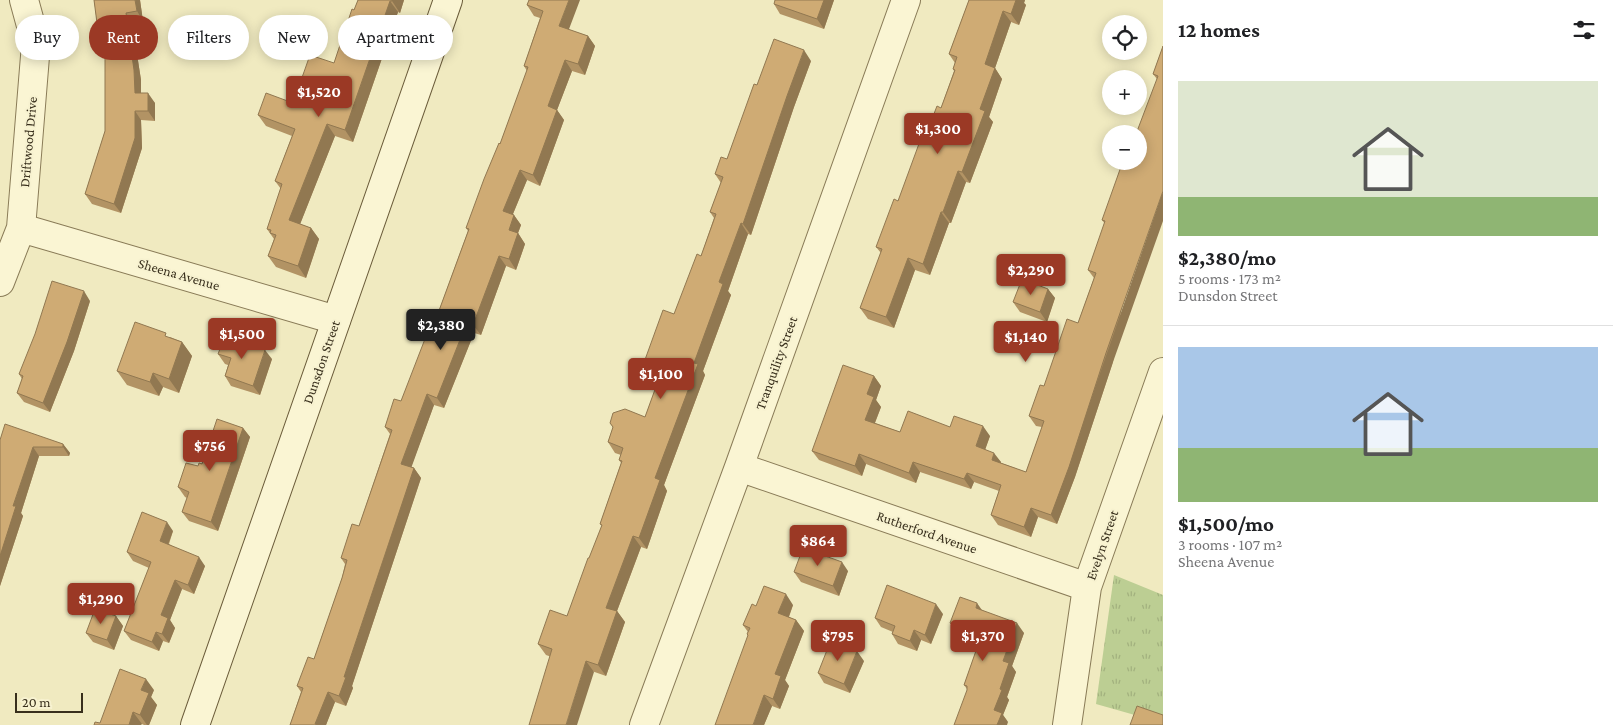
<!DOCTYPE html>
<html lang="en">
<head>
<meta charset="utf-8">
<style>
	:root { --surface:#fff; --page:#f2f2f2; --text:#202124; --muted:#757577; --line:#e0e0e0; --accent:#9b3925 }
	body { margin:0; font-family:"Crimson Pro",serif; background:var(--page); color:var(--text); height:100vh; display:flex; flex-direction:column; font-size:19px; white-space:nowrap }
	* { box-sizing:border-box; margin:0 }
	p { font-size:16px; color:var(--muted) }
	.icon { flex:none; width:28px; height:28px; fill:none; stroke:currentColor; stroke-width:2; stroke-linecap:round; stroke-linejoin:round }
	.map { position:relative; flex:1; overflow:hidden }
	.details { display:flex; flex-direction:column; background:var(--surface); width:450px }
	.details>* { flex:none }
	.banner { position:absolute; left:15px; top:15px; width:475px; height:45px; display:flex; gap:10px }
	.fabs { position:absolute; left:1102px; top:15px; display:grid; gap:10px }
	.fabs a { display:grid; place-items:center; width:45px; height:45px; border-radius:50%; background:var(--surface); box-shadow:0 2px 12px #0003; font-size:25px }
	.scale { position:absolute; left:15px; bottom:12px; width:68px; box-sizing:border-box; padding-left:5px; border:2px solid #382f1c; border-top:0; font-size:14px; line-height:18px; white-space:nowrap; color:#382f1c; -webkit-text-stroke:4px #f7f2d0; paint-order:stroke }
	.price { position:absolute; translate:-50% -42px; padding:0 11px; border-radius:5px; background:var(--accent); color:#fff; font-size:16px; line-height:32px; filter:drop-shadow(0 1px 2px #0008) }
	.price::after { content:''; position:absolute; left:50%; top:30px; width:15px; height:11px; margin-left:-8px; background:inherit; clip-path:polygon(0 0,100% 0,50% 100%) }
	.price.on { background:#222; color:#fff }
	ul { padding:0; list-style:none }
	li { display:grid; align-content:center; gap:10px; height:265px; padding:0 15px }
	li+li { border-top:1px solid var(--line) }
	li span { display:grid; place-items:center; height:155px; border-radius:0px; color:#555 }
	li>.icon { margin-inline-start:auto }
	span .icon { width:90px; height:90px; fill:#fffc; stroke-width:1 }
	li b { font-size:21px }
	h2 { display:flex; justify-content:space-between; align-items:center; height:60px; padding:0 15px; font-size:21px }
	.pill { padding:0 18px; border-radius:22px; background:var(--surface); box-shadow:0 2px 12px #0003; font-size:18px; line-height:45px }
	.pill.on { background:var(--accent); color:#fff }
	main { display:flex; flex:1; min-height:0 }
	.map>svg:first-child { display:block }
	.park { fill:url(#park-tufts) }
	.lines { fill:none; stroke-linecap:round; stroke-linejoin:round }
	.minor-casing { stroke:#897b57; stroke-width:30 }
	.secondary-casing { stroke:#6b5c3a; stroke-width:30 }
	.minor { stroke:#faf5d3; stroke-width:28 }
	.secondary { stroke:#faf5d3; stroke-width:28 }
	.wall { fill:#b29364 }
	.shaded-wall { fill:#917851 }
	.building { fill:#cfab74; stroke:#917851 }
	.labels { text-anchor:middle; dominant-baseline:central; stroke-width:4; stroke-linejoin:round; paint-order:stroke }
	.street-label { font-size:14px; fill:#382f1c; stroke:#f7f2d0 }
</style>
</head>
<body>
<main>
<div class="map">
<svg width="1163" height="725" viewBox="0 0 1163 725">
	<defs>
		<pattern id="park-tufts" width="24" height="20" patternUnits="userSpaceOnUse" patternTransform="scale(1.25)"><rect width="24" height="20" fill="#bcce93"/><path d="M3 7l-1-3M5 7V3M7 7l1-3M15 17l-1-3M17 17v-4M19 17l1-3" fill="none" stroke="#a2b17e"/></pattern>
	</defs>
	<rect width="100%" height="100%" fill="#f0eac0"/>
	<path class="park" d="M1114,575L1163,595V723L1096,704Z"/>
	<g class="lines">
		<defs>
			<path id="minor" d="M21,228L336,320
				M0,282L21,228L36,44L24,0
				M739,467L1087,587
				M644,725L739,467L906,0
				M1067,725L1087,587L1163,372"/>
			<path id="secondary" d="M195,725L448,0"/>
		</defs>
		<use href="#minor" class="minor-casing"/>
		<use href="#secondary" class="secondary-casing"/>
		<use href="#minor" class="minor"/>
		<use href="#secondary" class="secondary"/>
	</g>
	<path class="wall" d="M94,0H140L143,21L132,22L141,80V93L155,103V121L141,120L142,148L121,213L92,204L85,194L105,131V53L100,46Z
		M358,0H404L400,13L398,12L353,142L335,136L300,224L311,228L319,239L306,278L276,267L268,256L274,239L267,229L281,189L275,181L292,136L266,126L258,115L293,103L334,63Z
		M529,0L569,30L588,36L595,46L585,75L572,71L557,110L564,120L540,186L527,180L513,214L521,225L518,233L525,244L516,270L506,266L481,335L474,333L444,408L434,405L411,467L414,468L421,478L352,686L353,688L346,706L335,702L326,725H290L301,692L297,686L314,659L342,578L345,564L341,558L359,526L390,434L385,427L401,401L433,327L468,231L466,228L500,144L527,71L524,66L540,18L534,16L527,5Z
		M834,0L824,29L780,14L774,4Z
		M969,0H1025L1024,3L1026,5L1019,25L1011,22L995,68L1002,79L989,117L993,122L970,183L966,182L951,223H949L930,275L915,270L894,328L868,319L860,308L881,253L876,247L898,201L923,142L941,108L954,71L953,69L955,63L949,54Z
		M1163,46L1113,362L1075,477L1057,524L1038,517L1031,537L998,525L991,515L999,491L974,482L971,489L920,472L916,483L866,464L862,476L819,460L812,451L874,376L881,386L876,400L881,407L875,423L900,432L950,427L990,436L985,449L1001,462V463L1026,472L1042,427L1036,426L1029,416L1044,386L1078,323L1094,278L1088,270L1105,224L1102,220L1139,161L1157,79L1153,74Z
		M811,61L794,107L751,235L748,234L728,291L731,295L703,371L705,375L664,485L667,491L647,549L641,547L617,611L625,622L606,676L546,655L538,644L567,616L602,526L600,524L621,463L619,460L621,455L615,453L608,442L613,427L610,423L645,417L656,388L653,382V380L650,379L642,368L674,314L701,256L714,218L710,212L721,183L715,174L727,159L757,85Z
		M1048,289L1055,298L1047,322L1020,312L1013,302Z
		M90,301L74,351L50,412L24,402L17,393L22,379L19,374Z
		M170,337L182,342L192,356L179,393L163,387L159,396L127,385L117,371Z
		M218,354L272,359L260,395L231,386L225,376L228,365L225,364Z
		M243,428L250,437L218,531L189,521L182,512L187,498L185,497L178,487L198,466Z
		M0,440L63,444L70,453L69,456H39L21,513L23,516L0,586Z
		M173,531L169,544L205,566L194,594L182,589L170,620L175,628L169,643L163,641L159,651L131,640L124,631L149,568L133,561L127,552Z
		M848,571L839,596L801,582L794,572Z
		M793,605L789,617L796,620L804,631L785,680L789,686L780,709L772,706L764,725L748,636L747,634L748,632L743,625L756,606Z
		M982,610L1024,633L1012,666L1016,672L1007,697L1009,700L1003,715L1008,722L967,689L964,685L976,651L967,648L960,639L962,634L957,633L950,623Z
		M943,614L931,644L921,640L917,651L898,644L892,634L893,632L881,627L875,618Z
		M116,616L123,626L114,650L93,642L86,633Z
		M864,661L850,693L824,683L818,673Z
		M154,690L151,697L157,705L149,725H144L142,724L100,723Z"/>
	<path class="shaded-wall" d="M135,0H140L143,21L137,11Z
		M392,0H404L400,13L392,1Z
		M569,0H580L566,37L559,26Z
		M824,0H834L824,29L817,19Z
		M1016,0H1025L1024,3L1026,5L1019,25L1011,14Z
		M390,1L398,12L353,142L345,130Z
		M1003,11L1011,22L995,68L1002,79L989,117L993,122L970,183L962,172L980,109L985,64Z
		M126,13L132,22L141,80V103L135,93Z
		M588,36L595,46L585,75L578,64Z
		M804,50L811,61L794,107L751,235L743,224L787,96Z
		M565,60L572,71L557,110L564,120L540,186L533,175L548,106Z
		M148,93L155,103V121L148,111Z
		M135,111L141,120L142,148L121,213L114,204Z
		M327,124L335,136L297,232L289,220Z
		M520,170L527,180L510,221L503,211Z
		M958,171L966,182L951,223L943,212Z
		M1163,191V221L1113,362L1075,477L1057,524L1051,515Z
		M941,212L949,223L930,275L923,264Z
		M514,215L521,225L518,233L525,244L516,270L509,259V230Z
		M741,223L748,234L728,291L731,295L703,371L705,375L664,485L667,491L647,549L639,538L655,478L694,363L719,282Z
		M311,228L319,239L306,278L298,266Z
		M499,256L506,266L481,335L473,325Z
		M908,258L915,270L894,328L886,317Z
		M1048,289L1055,298L1047,322L1040,312Z
		M84,291L90,301L74,351L50,412L43,403Z
		M467,322L474,333L444,408L437,398Z
		M182,342L192,356L179,393L169,379Z
		M265,350L272,359L260,395L253,386Z
		M153,373L163,387L159,396L150,382Z
		M874,376L881,386L876,400L881,407L872,430L865,420L867,394Z
		M427,394L434,405L409,474L401,464Z
		M983,426L990,436L983,456L976,446Z
		M243,428L250,437L218,531L211,522Z
		M63,444L70,453L69,456L63,447Z
		M33,447L39,456L21,513L23,516L0,586V556L13,506Z
		M994,453L1001,462L999,470L992,460Z
		M859,454L866,464L862,476L855,466Z
		M913,462L920,472L916,483L909,473Z
		M414,468L421,478L352,686L353,688L346,706L339,696L344,677Z
		M967,473L974,482L971,489L964,479Z
		M1031,508L1038,517L1031,537L1024,527Z
		M167,522L173,531L166,550L160,541Z
		M633,536L641,547L614,619L606,608Z
		M199,557L205,566L194,594L188,585Z
		M842,562L848,571L839,596L833,586Z
		M175,580L182,589L170,620L175,628L169,643L162,634L161,615Z
		M786,594L793,605L786,624L778,613Z
		M977,603L984,613L976,608Z
		M936,604L943,614L931,644L925,635Z
		M617,611L625,622L606,676L598,665Z
		M116,616L123,626L114,650L107,640Z
		M796,620L804,631L785,680L789,686L780,709L773,699L775,674Z
		M1017,623L1024,633L1012,666L1016,672L1007,697L1009,700L1003,715L1008,722L1007,725H997L994,710L1000,689L1003,661Z
		M914,630L921,640L917,651L910,641Z
		M156,632L163,641L159,651L152,642Z
		M857,651L864,661L850,693L844,684Z
		M586,661L594,672L577,725H566Z
		M146,679L154,690L151,697L157,705L149,725H147L140,715L141,690Z
		M328,692L335,702L326,725H316L315,724Z
		M764,695L772,706L764,725H753Z
		M133,712L142,724L141,725H129Z"/>
	<path class="building" d="M94,0H135L137,11L126,13L134,70L135,93H148V111H135V138L114,204L85,194L105,131V46H100Z
		M358,0H392V1H390L345,130L327,124L289,220L311,228L298,266L268,256L276,235L270,233L271,230L267,229L282,184L275,181L295,129L258,115L266,93L293,103L310,55L334,63L352,9L354,10Z
		M529,0H569L559,26L588,36L578,64L565,60L548,106L557,110L533,175L520,170L503,211L514,215L509,230L518,233L509,259L499,256L473,325L467,322L437,398L427,394L401,464L414,468L344,677H346L339,696L328,692L315,724L319,725H290L303,688L297,686L308,657L314,659L342,578L347,560L341,558L352,524L359,526L392,430L385,427L394,399L401,401L430,326L433,327L469,229L466,228L484,179L499,143L500,144L528,67L524,66L543,11L527,5Z
		M775,0H824L817,19L774,4Z
		M969,0H1016L1011,14L1003,11L985,64L995,68L980,109L985,111L962,172L958,171L943,212H941L923,264L908,258L886,317L860,308L882,249L876,247L894,199L898,201L920,141L923,142L937,106L941,108L955,70L953,69L957,57L949,54Z
		M774,39L804,50L787,96L743,224L741,223L719,282L723,284L694,363L698,364L655,478L660,480L639,538L633,536L606,608L617,611L598,665L586,661L566,725H529L552,649L538,644L550,610L567,616L588,558H589L602,525L600,524L622,461L619,460L623,448L608,442L613,427L610,423L613,413L625,409L645,417L657,384L653,382L654,377L650,376L651,371L642,368L663,310L674,314L697,254L701,256L716,214L710,212L723,177L715,174L721,157L727,159L754,84L757,85Z
		M1163,46V191L1106,353L1069,467L1051,515L1031,508L1024,527L991,515L1001,485L967,473L964,479L913,462L909,473L859,454L855,466L812,451L843,365L874,376L867,394L874,397L865,420L900,432L908,411L950,427L954,416L983,426L976,446L994,453L992,460L1026,472L1044,421L1029,416L1040,385L1044,386L1067,319L1078,323L1096,273L1088,270L1105,221L1102,220L1123,161H1139V134H1136L1158,76L1153,74Z
		M1022,279L1048,289L1040,312L1013,302Z
		M52,281L84,291L67,342L43,403L17,393L23,376L19,374L35,334Z
		M135,322L166,333L165,336L182,342L169,379L153,373L150,382L117,371Z
		M225,336L265,350L253,386L225,376L231,358L218,354Z
		M217,419L243,428L211,522L182,512L189,492L178,487L186,463L198,466L199,463L202,464Z
		M5,424L63,444V447H33L13,506H16L0,556V440Z
		M142,512L167,522L160,541L199,557L188,585L175,580L161,615L168,618L162,634L156,632L152,642L124,631L151,562L127,552Z
		M803,548L842,562L833,586L794,572Z
		M887,585L936,604L925,635L914,630L910,641L892,634L895,626L875,618Z
		M764,586L786,594L778,613L796,620L775,674L781,676L773,699L764,695L753,725H715L748,635L747,634L750,628L743,625L752,604L756,606Z
		M960,597L977,603L976,608L1017,623L1003,661L1009,663L1000,689L1002,690L994,710L1002,713L997,725H954L967,690V686L964,685L978,645L960,639L964,628L950,623Z
		M95,609L116,616L107,640L86,633Z
		M831,640L857,651L844,684L818,673Z
		M120,669L146,679L141,690L149,693L140,715L133,712L129,725H94L95,722L100,723Z
		M1137,706L1163,715V725H1130Z"/>
	<g class="labels">
		<g class="street-label">
			<text transform="translate(28 142) rotate(-85)">Driftwood Drive</text>
			<text transform="translate(179 274) rotate(16)">Sheena Avenue</text>
			<text transform="translate(321 362) rotate(-71)">Dunsdon Street</text>
			<text transform="translate(776 363) rotate(-70)">Tranquility Street</text>
			<text transform="translate(927 532) rotate(19)">Rutherford Avenue</text>
			<text transform="translate(1102 545) rotate(-71)">Evelyn Street</text>
		</g>
	</g>
</svg>
<div class="fabs">
<a><svg class="icon" aria-label="locate" viewBox="0 0 24 24"><circle cx="12" cy="12" r="6"/><path d="M12 2v4M12 18v4M2 12h4M18 12h4"/></svg></a>
<a>+</a>
<a>−</a>
</div>
<div class="scale">20 m</div>
<b class="price" style="left:319px;top:118px">$1,520</b>
<b class="price" style="left:938px;top:155px">$1,300</b>
<b class="price" style="left:1031px;top:296px">$2,290</b>
<b class="price on" style="left:441px;top:351px">$2,380</b>
<b class="price" style="left:242px;top:360px">$1,500</b>
<b class="price" style="left:1026px;top:363px">$1,140</b>
<b class="price" style="left:661px;top:400px">$1,100</b>
<b class="price" style="left:210px;top:472px">$756</b>
<b class="price" style="left:818px;top:567px">$864</b>
<b class="price" style="left:101px;top:625px">$1,290</b>
<b class="price" style="left:838px;top:662px">$795</b>
<b class="price" style="left:983px;top:662px">$1,370</b>
<div class="banner">
<a class="pill">Buy</a>
<a class="pill on">Rent</a>
<a class="pill">Filters</a>
<a class="pill">New</a>
<a class="pill">Apartment</a>
</div>
</div>
<section class="details">
<h2>12 homes<svg class="icon" aria-label="filters" viewBox="0 0 24 24"><path d="M4 7h16M4 17h16"/><circle cx="9" cy="7" r="2"/><circle cx="15" cy="17" r="2"/></svg></h2>
<ul>
<li><span style="background:linear-gradient(#dfe7d0 75%,#8fb573 0)"><svg class="icon" aria-label="home" viewBox="0 0 24 24"><path d="M3 11l9-7 9 7M6 9v11h12V9"/></svg></span><div><b>$2,380/mo</b><p>5 rooms · 173 m²</p><p>Dunsdon Street</p></div></li>
<li><span style="background:linear-gradient(#a9c7e8 65%,#8fb573 0)"><svg class="icon" aria-label="home" viewBox="0 0 24 24"><path d="M3 11l9-7 9 7M6 9v11h12V9"/></svg></span><div><b>$1,500/mo</b><p>3 rooms · 107 m²</p><p>Sheena Avenue</p></div></li>
</ul>
</section>
</main>
</body>
</html>
